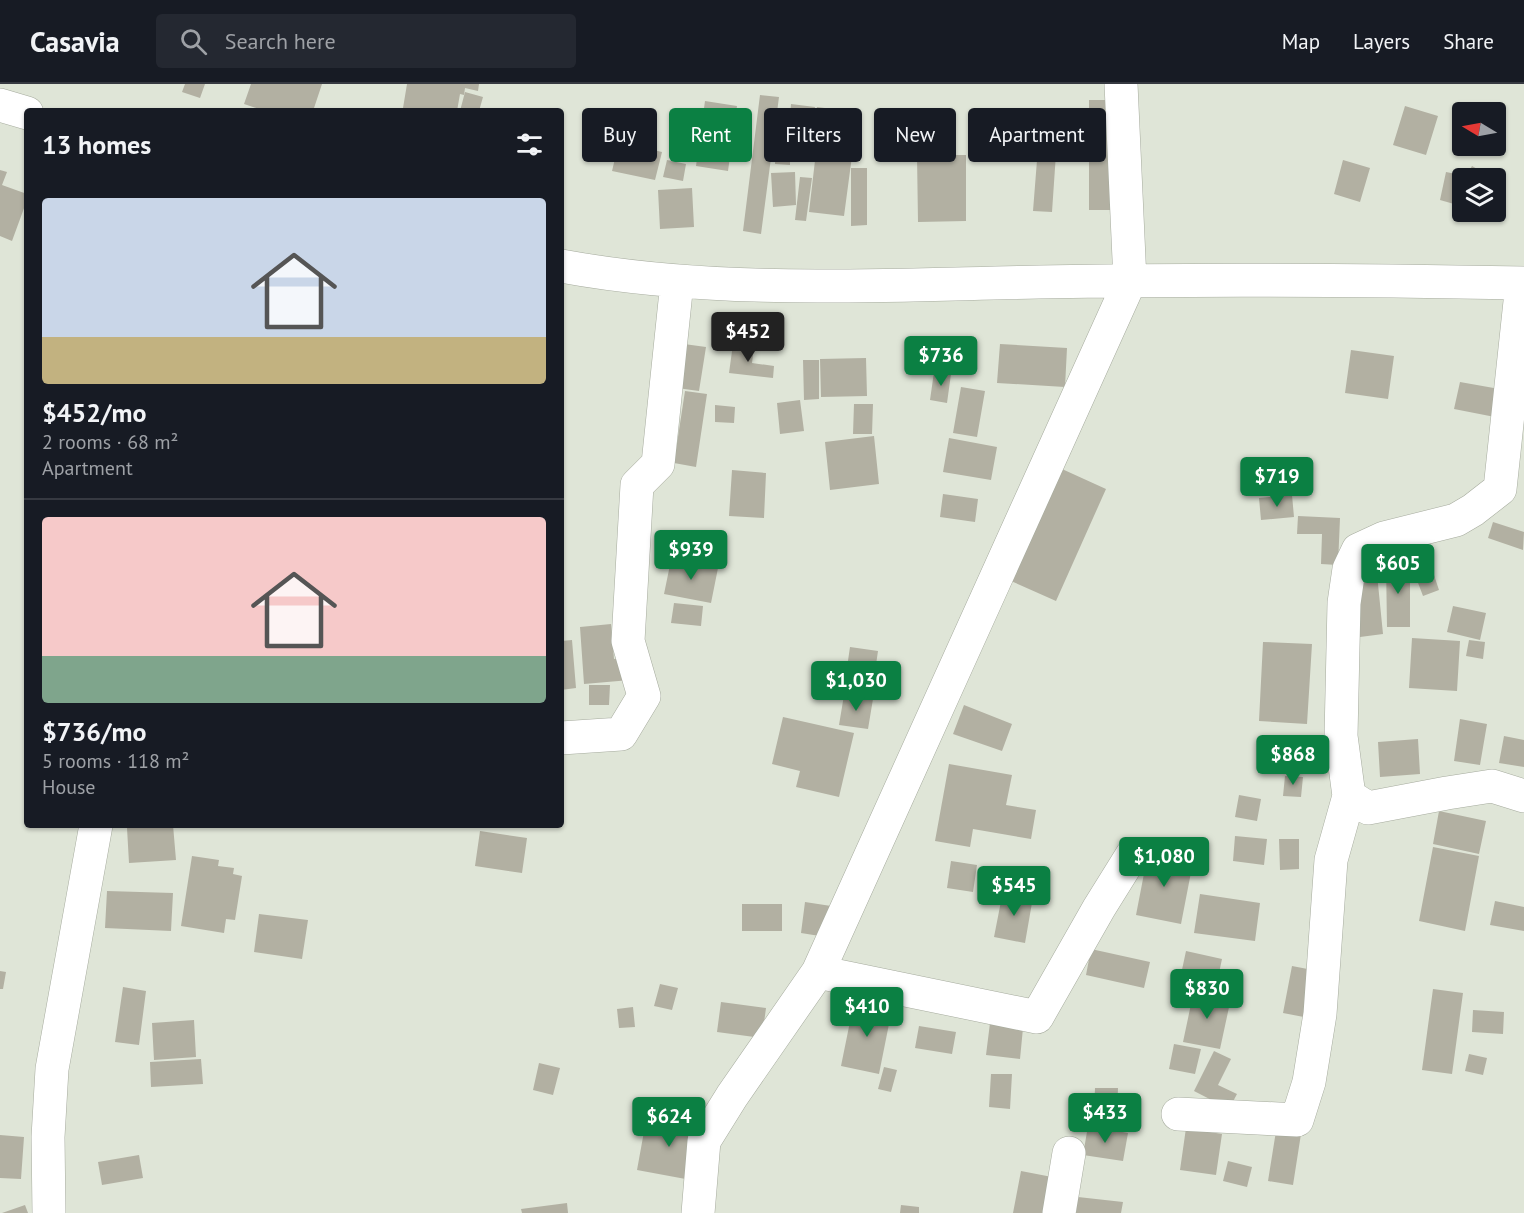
<!DOCTYPE html>
<html lang="en">
<head>
<meta charset="utf-8">
<style>
	:root { --surface:#171b24; --page:#242831; --text:#f1f3f6; --muted:#9ea1a6; --line:#363941; --accent:#0b8043 }
	body { margin:0; font-family:"PT Sans",sans-serif; background:var(--page); color:var(--text); height:100vh; display:flex; flex-direction:column; font-size:22px; white-space:nowrap }
	* { box-sizing:border-box; margin:0 }
	p { font-size:20px; color:var(--muted) }
	.icon { flex:none; width:33px; height:33px; fill:none; stroke:currentColor; stroke-width:2; stroke-linecap:round; stroke-linejoin:round }
	.map { position:relative; flex:1; overflow:hidden }
	.drawer { position:absolute; left:24px; top:24px; width:540px; height:720px; display:flex; flex-direction:column; background:var(--surface); border-radius:6px; box-shadow:0 2px 4px #0004 }
	.drawer>* { flex:none }
	.banner { position:absolute; left:582px; top:24px; width:570px; height:54px; display:flex; gap:12px }
	.needle { width:39px; rotate:280deg }
	.fabs { position:absolute; left:1452px; top:18px; display:grid; gap:12px }
	.fabs a { display:grid; place-items:center; width:54px; height:54px; border-radius:6px; background:var(--surface); box-shadow:0 2px 4px #0004; font-size:30px }
	.price { position:absolute; translate:-50% -51px; padding:0 14px; border-radius:6px; background:var(--accent); color:#fff; font-size:20px; line-height:39px; filter:drop-shadow(0 2px 3px #0008) }
	.price::after { content:''; position:absolute; left:50%; top:36px; width:18px; height:14px; margin-left:-9px; background:inherit; clip-path:polygon(0 0,100% 0,50% 100%) }
	.price.on { background:#222; color:#fff }
	ul { padding:0; list-style:none }
	li { display:grid; align-content:center; gap:12px; height:318px; padding:0 18px }
	li+li { border-top:2px solid var(--line) }
	li span { display:grid; place-items:center; height:186px; border-radius:6px; color:#555 }
	li>.icon { margin-inline-start:auto }
	span .icon { width:108px; height:108px; fill:#fffc; stroke-width:1 }
	li b { font-size:26px }
	h2 { display:flex; justify-content:space-between; align-items:center; height:72px; padding:0 18px; font-size:26px }
	.chip { padding:0 21px; border-radius:6px; background:var(--surface); box-shadow:0 2px 4px #0004; font-size:21px; line-height:54px }
	.chip.on { background:var(--accent); color:#fff }
	header { display:flex; align-items:center; gap:36px; box-sizing:border-box; height:84px; padding:0 30px; background:var(--surface); border-bottom:2px solid var(--line) }
	header strong { font-size:28px }
	nav { display:flex; gap:33px; margin-inline-start:auto; font-size:21px }
	.search { width:420px; height:54px; background:var(--page); display:flex; align-items:center; gap:15px; box-sizing:border-box; padding:0 21px; border-radius:6px; color:var(--muted); font-size:22px }
	.map>svg:first-child { display:block }
	.building { fill:#b2b0a2 }
	.lines { fill:none; stroke-linecap:round; stroke-linejoin:round }
	.minor-casing { stroke:#a6ab9e; stroke-width:34 }
	.minor { stroke:#fff; stroke-width:33 }
</style>
</head>
<body>
<header>
<strong>Casavia</strong>
<div class="search"><svg class="icon" aria-label="search" viewBox="0 0 24 24"><circle cx="10" cy="10" r="6"/><path d="M15 15l6 6"/></svg>Search here</div>
<nav><a>Map</a><a>Layers</a><a>Share</a></nav>
</header>
<div class="map">
<svg width="1524" height="1129" viewBox="0 0 1524 1129">
	<rect width="100%" height="100%" fill="#dfe5d7"/>
	<path class="building" d="M185,0H205L200,14L182,8Z
		M251,0H322L313,27H265L244,20Z
		M407,0H479L478,7L465,4L464,11L460,10L457,27H417L403,24Z
		M465,8L483,13L479,27H460Z
		M760,11L779,13L761,150L743,147Z
		M1089,16H1115V126H1089Z
		M705,17L737,22L728,87L696,82Z
		M791,20L815,23L811,47L789,44Z
		M1405,22L1438,32L1426,71L1393,61Z
		M817,23L848,27L842,68L812,64Z
		M1040,38L1058,40L1052,128L1033,127Z
		M776,50L790,51V81L775,80Z
		M619,58L662,68L655,96L612,87Z
		M816,68L852,72L844,132L809,128Z
		M917,71H966V137L918,138Z
		M667,76L686,80L683,97L663,93Z
		M1343,76L1370,84L1360,118L1334,110Z
		M1472,82L1493,94H1465Z
		M851,84H867V141L851,142Z
		M0,86L7,88L2,101L27,110V116L12,157L0,152Z
		M795,88L796,121L773,123L771,89Z
		M1446,88L1461,91L1454,120L1440,116Z
		M800,93L812,94L806,137L795,136Z
		M692,104L694,143L660,145L658,106Z
		M684,260L706,263L699,307L677,304Z
		M733,260L754,263L752,279L774,282L773,294L729,289Z
		M1000,260L1067,264L1065,303L997,299Z
		M1351,266L1394,272L1388,315L1345,309Z
		M866,274L867,312L821,313L820,275Z
		M803,276H819V315L804,316Z
		M934,288L951,290L947,319L930,316Z
		M1460,298L1505,306L1500,334L1454,325Z
		M961,303L985,307L977,353L953,349Z
		M685,307L707,310L696,383L674,379Z
		M800,316L804,347L780,350L777,319Z
		M854,320H873L872,350H853Z
		M715,321L735,323L734,339L715,338Z
		M874,352L879,400L830,406L825,358Z
		M949,354L997,363L991,396L943,388Z
		M1062,385L1106,405L1056,517L1011,497Z
		M732,386L766,389L764,434L729,432Z
		M943,410L978,415L975,438L940,433Z
		M1292,411L1294,433L1261,436L1259,414Z
		M1298,432L1340,434L1338,481L1321,480L1322,450H1297Z
		M1493,438L1524,448L1523,466L1488,454Z
		M671,476L718,484L711,519L664,510Z
		M1429,476L1439,506L1423,512L1412,483Z
		M1386,479H1410V543H1387Z
		M1377,490L1383,550L1360,553L1353,493Z
		M674,519L703,522L701,542L671,539Z
		M1453,522L1486,529L1480,556L1447,548Z
		M611,540L614,575L628,574L630,596L584,600L580,543Z
		M1412,554L1460,557L1457,607L1409,604Z
		M572,556L576,604L561,606V557Z
		M1469,556L1485,558L1483,575L1466,572Z
		M1263,558L1312,560L1307,640L1259,637Z
		M850,563L878,567L872,608L844,604Z
		M589,601H610L609,621H589Z
		M844,611L873,615L868,645L839,641Z
		M964,621L1012,640L1002,667L953,650Z
		M783,633L854,649L839,713L796,703L800,687L772,680Z
		M1460,635L1487,640L1480,681L1454,677Z
		M1504,652L1524,656V683L1499,679Z
		M1418,655L1420,690L1380,693L1378,658Z
		M949,680L1012,691L1006,721L1036,726L1031,755L973,745L970,763L935,757Z
		M1285,692L1303,693L1301,713L1283,712Z
		M1239,711L1261,715L1257,737L1235,733Z
		M1439,727L1486,737L1479,770L1433,760Z
		M173,741L176,776L129,779L127,744Z
		M480,747L527,754L522,789L475,782Z
		M1235,752L1267,755L1264,781L1233,777Z
		M1279,755H1299V785L1280,786Z
		M1433,763L1479,772L1465,847L1419,837Z
		M1148,769L1193,778L1181,840L1136,831Z
		M192,772L219,776L218,782L234,784L233,790L242,792L235,836L226,835L224,849L181,842Z
		M951,777L977,781L973,808L947,804Z
		M107,807L173,809L171,847L105,844Z
		M1003,807L1033,813L1025,859L994,853Z
		M1200,810L1260,819L1255,857L1194,849Z
		M1495,817L1524,823V847L1490,841Z
		M805,818L831,822L826,853L801,849Z
		M742,820H782V847H742Z
		M259,830L308,836L302,875L254,868Z
		M1091,865L1150,878L1144,904L1086,891Z
		M1186,867L1222,875L1216,903L1180,895Z
		M1292,882L1318,887L1309,934L1283,929Z
		M0,887L6,888L3,905H0Z
		M660,900L678,904L672,926L654,922Z
		M123,903L146,907L139,961L115,958Z
		M1433,905L1463,909L1452,990L1422,986Z
		M1194,906L1231,914L1220,965L1183,958Z
		M721,918L766,924L762,954L717,948Z
		M854,918L892,925L879,990L841,982Z
		M633,923L635,943L619,944L617,925Z
		M1473,926L1504,928L1503,950L1472,948Z
		M194,936L196,973L154,976L152,939Z
		M990,939L1023,944L1020,975L986,971Z
		M919,942L956,948L952,970L915,964Z
		M1174,960L1201,965L1195,990L1169,985Z
		M1214,967L1231,975L1218,1001L1237,1010L1229,1025L1194,1007Z
		M1469,970L1487,974L1483,991L1465,987Z
		M201,975L203,1000L151,1003L150,978Z
		M539,979L560,984L553,1011L533,1006Z
		M884,983L897,986L891,1008L878,1005Z
		M991,990H1012L1010,1025L989,1023Z
		M1095,1004H1118L1117,1030L1094,1029Z
		M647,1031L701,1042L691,1096L637,1086Z
		M1088,1042L1128,1049L1123,1077L1083,1071Z
		M1186,1044L1222,1050L1216,1091L1180,1086Z
		M1276,1047L1301,1050L1293,1101L1268,1097Z
		M0,1051L24,1053L21,1095L0,1094Z
		M139,1071L143,1094L102,1101L98,1078Z
		M1228,1077L1252,1083L1247,1103L1223,1097Z
		M1021,1087L1052,1093L1045,1129H1013Z
		M1078,1113L1123,1118L1121,1129H1076Z
		M567,1119L568,1129H522L521,1125Z
		M25,1121L28,1129H2Z
		M901,1121L919,1123V1129H900Z"/>
	<g class="lines">
		<defs>
			<path id="minor" d="M0,21L27,29
				M561,182C719,211 880,201 1039,198C1201,195 1362,196 1524,199
				M1522,199L1500,405L1473,426L1456,436L1384,454L1358,466L1349,485L1344,519L1341,652L1349,712L1368,724L1447,709L1492,702L1524,712
				M561,654L621,650L644,612L628,557L637,401L658,380L677,198
				M818,888L1037,933L1099,824L1132,771
				M1178,1030L1297,1036L1309,998L1320,930L1331,776L1349,712
				M49,1129L48,1053L52,985L96,741
				M698,1129L704,1057L732,1012L818,888L1130,197L1121,0
				M1059,1129L1069,1069"/>
		</defs>
		<use href="#minor" class="minor-casing"/>
		<use href="#minor" class="minor"/>
	</g>
</svg>
<div class="fabs">
<a><svg class="needle" viewBox="-14 -14 28 28"><path d="M0-13l5 13h-10z" fill="#e53935"/><path d="M0 13l5-13h-10z" fill="#9ea1a6"/></svg></a>
<a><svg class="icon" aria-label="layers" viewBox="0 0 24 24"><path d="M12 4l9 5-9 5-9-5zM3 14l9 5 9-5"/></svg></a>
</div>
<b class="price on" style="left:748px;top:279px">$452</b>
<b class="price" style="left:941px;top:303px">$736</b>
<b class="price" style="left:1277px;top:424px">$719</b>
<b class="price" style="left:691px;top:497px">$939</b>
<b class="price" style="left:1398px;top:511px">$605</b>
<b class="price" style="left:856px;top:628px">$1,030</b>
<b class="price" style="left:1293px;top:702px">$868</b>
<b class="price" style="left:1164px;top:804px">$1,080</b>
<b class="price" style="left:1014px;top:833px">$545</b>
<b class="price" style="left:1207px;top:936px">$830</b>
<b class="price" style="left:867px;top:954px">$410</b>
<b class="price" style="left:1105px;top:1060px">$433</b>
<b class="price" style="left:669px;top:1064px">$624</b>
<div class="banner">
<a class="chip">Buy</a>
<a class="chip on">Rent</a>
<a class="chip">Filters</a>
<a class="chip">New</a>
<a class="chip">Apartment</a>
</div>
<section class="drawer">
<h2>13 homes<svg class="icon" aria-label="filters" viewBox="0 0 24 24"><path d="M4 7h16M4 17h16"/><circle cx="9" cy="7" r="2"/><circle cx="15" cy="17" r="2"/></svg></h2>
<ul>
<li><span style="background:linear-gradient(#c9d6e8 75%,#c2b280 0)"><svg class="icon" aria-label="home" viewBox="0 0 24 24"><path d="M3 11l9-7 9 7M6 9v11h12V9"/></svg></span><div><b>$452/mo</b><p>2 rooms · 68 m²</p><p>Apartment</p></div></li>
<li><span style="background:linear-gradient(#f6c9c9 75%,#7fa58c 0)"><svg class="icon" aria-label="home" viewBox="0 0 24 24"><path d="M3 11l9-7 9 7M6 9v11h12V9"/></svg></span><div><b>$736/mo</b><p>5 rooms · 118 m²</p><p>House</p></div></li>
</ul>
</section>
</div>
</body>
</html>
